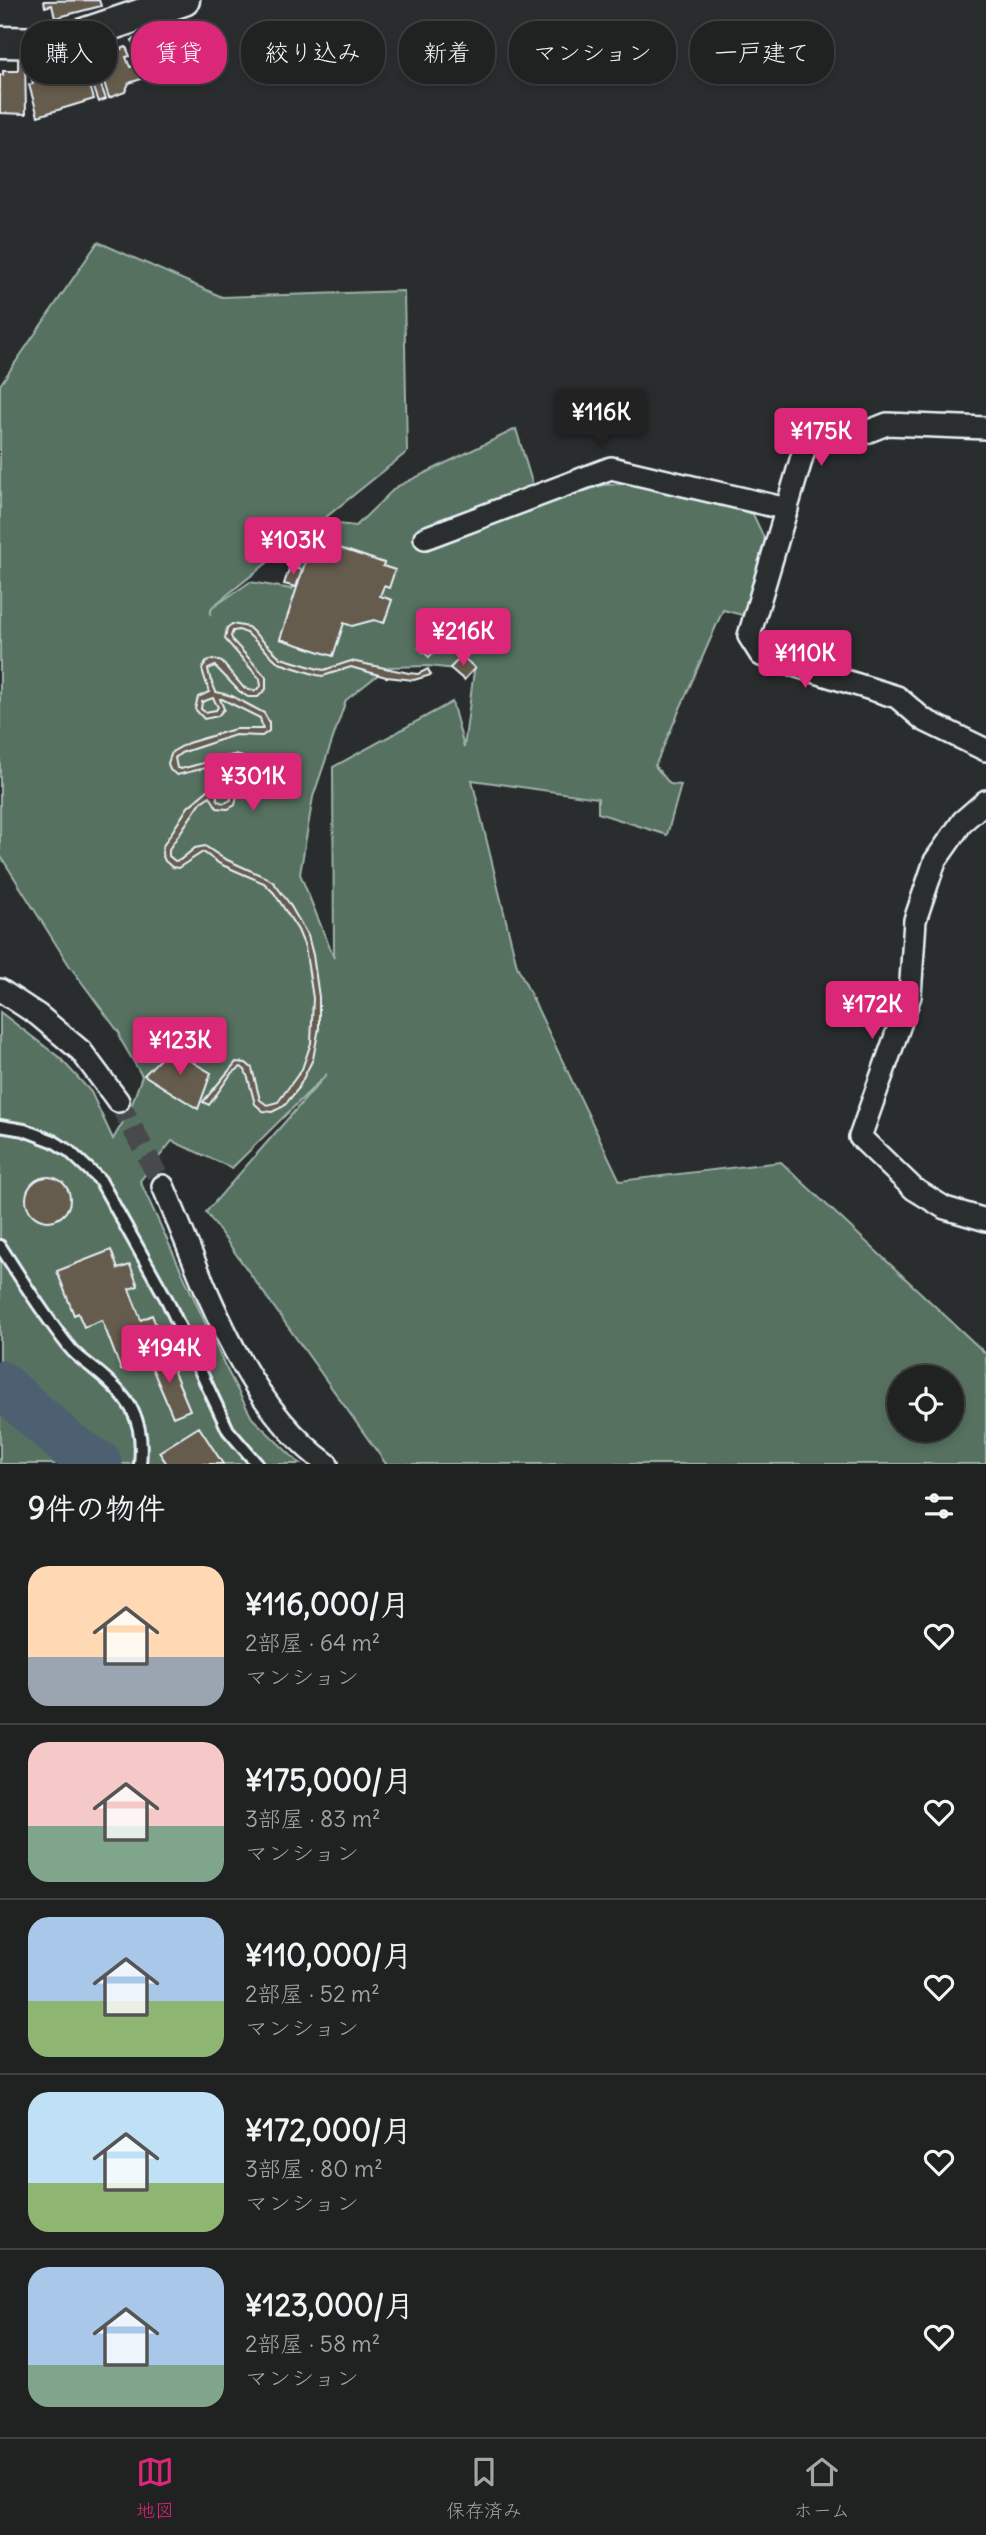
<!DOCTYPE html>
<html lang="ja">
<head>
<meta charset="utf-8">
<style>
	:root { --surface:#202222; --page:#2d2f2f; --text:#f1f3f6; --muted:#a2a4a5; --line:#3d3f40; --accent:#db2777 }
	body { margin:0; font-family:Delius,"Klee One",sans-serif; background:var(--page); color:var(--text); height:100vh; display:flex; flex-direction:column; font-size:26px; white-space:nowrap }
	* { box-sizing:border-box; margin:0 }
	p { font-size:23px; color:var(--muted) }
	.icon { flex:none; width:38px; height:38px; fill:none; stroke:currentColor; stroke-width:2; stroke-linecap:round; stroke-linejoin:round }
	.map { position:relative; height:1464px; overflow:hidden }
	.drawer { display:flex; flex-direction:column; background:var(--surface); flex:1 }
	.drawer>* { flex:none }
	.banner { position:absolute; left:21px; top:21px; width:945px; height:63px; display:flex; gap:14px }
	.tools { position:absolute; left:887px; top:1365px; display:grid; gap:14px }
	.tools a { display:grid; place-items:center; width:77px; height:77px; border-radius:50%; background:var(--surface); box-shadow:0 4px 10px #0003,0 0 0 2px var(--line); font-size:35px }
	.price { position:absolute; translate:-50% -60px; padding:0 16px; border-radius:7px; background:var(--accent); color:#fff; font-size:23px; line-height:46px; filter:drop-shadow(0 2px 4px #0008) }
	.price::after { content:''; position:absolute; left:50%; top:42px; width:21px; height:16px; margin-left:-10px; background:inherit; clip-path:polygon(0 0,100% 0,50% 100%) }
	.price.active { background:#222; color:#fff }
	ul { padding:0; list-style:none }
	li { display:flex; align-items:center; gap:21px; height:175px; padding:0 28px }
	li+li { border-top:2px solid var(--line) }
	li span { display:grid; place-items:center; flex:none; width:196px; height:140px; border-radius:21px; color:#555 }
	li>.icon { margin-inline-start:auto }
	span .icon { width:84px; height:84px; fill:#fffc; stroke-width:1 }
	li b { font-size:30px }
	h2 { display:flex; justify-content:space-between; align-items:center; height:84px; padding:0 28px; font-size:30px }
	.pill { padding:0 24px; border-radius:28px; background:var(--surface); box-shadow:0 4px 10px #0003,0 0 0 2px var(--line); font-size:24px; line-height:63px }
	.pill.active { background:var(--accent); color:#fff }
	.tab-bar { display:flex; justify-content:space-around; align-items:center; height:98px; border-top:2px solid var(--line); background:var(--surface); font-size:19px; color:var(--muted) }
	.tab-bar a { display:grid; justify-items:center; gap:4px }
	.tab-bar .active { color:var(--accent) }
	.map>svg:first-child { display:block }
	.green { fill:#56715f; stroke:#9fb1ac; stroke-width:2; fill-rule:evenodd }
	.lines { fill:none; stroke-linecap:round; stroke-linejoin:round }
	.river { stroke:#4e6171; stroke-width:47 }
	.building { fill:#665b4d; stroke:#e8f1f8; stroke-width:2; fill-rule:evenodd }
	.street-tunnel { stroke:#464a4c; stroke-width:21; stroke-dasharray:21 10; stroke-linecap:butt }
	.lane-casing { stroke:#e8f1f8; stroke-width:16 }
	.street-casing { stroke:#e8f1f8; stroke-width:26 }
	.secondary-casing { stroke:#e8f1f8; stroke-width:35 }
	.lane { stroke:#2a2d2e; stroke-width:10 }
	.street { stroke:#2a2d2e; stroke-width:21 }
	.secondary { stroke:#2a2d2e; stroke-width:30 }
</style>
</head>
<body>
<div class="map">
<svg width="986" height="1464" viewBox="0 0 986 1464">
	<rect width="100%" height="100%" fill="#2a2d2e"/>
	<filter id="ink" filterUnits="userSpaceOnUse"><feTurbulence type="fractalNoise" baseFrequency=".0143" numOctaves="2"/><feDisplacementMap in="SourceGraphic" scale="14" xChannelSelector="R" yChannelSelector="G"/><feConvolveMatrix kernelMatrix="1 2 1 2 8 2 1 2 1" color-interpolation-filters="sRGB"/></filter>
	<g filter="url(#ink)">
		<path class="green" d="M98,242L222,297L404,291L407,452L320,522L356,526L396,487L516,429L539,506L603,485L636,483L753,514L765,540L746,616L723,610L655,766L670,784L681,785L667,835L598,813V798L472,780L517,966L620,1181L781,1162L986,1354V1464H386L206,1212L327,1074L232,1168L172,1141L140,1181L226,1368L252,1418L300,1464H0V1012L60,1058L91,1092L113,1139L129,1112L142,1076L119,1037L120,1034L69,965L0,855V385ZM307,531L292,589L250,582L212,608L210,615L212,607ZM428,666L474,671L464,747L452,702L333,767L334,958L300,874L313,797L346,700L388,667ZM900,1377H952V1430H900Z"/>
		<g class="lines">
			<path class="river" d="M0,1384L70,1446L99,1464"/>
		</g>
		<path class="building" d="M99,0L101,6L55,18L52,5L45,7L44,1Z
			M166,27L178,62L143,74L132,40Z
			M126,47L130,56L126,57L130,67L136,65L141,79L129,83L125,92L109,98L103,79L99,80L106,99L99,102L86,65L97,61L96,58Z
			M18,58L25,59L26,114L0,113V75H3V71H18Z
			M83,63L94,99L38,116L29,85L33,84L32,79Z
			M313,539L384,563L383,566L395,570L389,588L384,586L380,596L392,600L384,623L374,620L352,626L344,623L333,656L280,639Z
			M290,566L302,570L296,587L284,584Z
			M232,624L248,627L281,658L318,669L324,670L351,661L409,673L418,674L428,669L431,675L414,680L386,677L351,667L323,676L317,675L279,663L247,633L239,630L233,631L231,636L233,641L266,677V689L258,697H248L239,691L215,666L208,669L210,678L216,692L232,696L264,713L269,722V731L262,736L235,735L181,753L175,758L177,768L181,769L237,754L246,759L247,772L242,778L231,783L238,792L235,805L228,809L217,808L210,796L201,802L169,849V856L175,861L180,860L195,848L205,846L223,858L267,878L274,883L289,903L308,936L313,955L319,997V1028L313,1059L298,1089L284,1106L272,1112L263,1111L255,1104L248,1078L245,1070L241,1067L231,1074L209,1105L203,1102L236,1062L246,1063L252,1068L260,1100L267,1105L278,1102L302,1069L311,1043L313,998L305,947L298,930L274,893L264,883L220,864L203,852L178,868L172,867L165,861L162,854L163,846L188,807L216,783L239,773L241,769L240,763L234,761L177,775L170,770L168,763L172,752L188,743L235,729H263L260,718L222,699H220L224,709L218,716L204,719L195,709L198,697L209,692L202,669L207,661L213,659L222,662L243,687L249,690L255,691L261,686L260,679L225,639L227,628ZM213,698L218,707L216,710L205,712L201,709L202,702ZM228,789L231,792V800L225,803L220,802L217,799V790Z
			M432,634L442,642L429,657L419,648Z
			M462,656L475,668L464,680L450,668Z
			M170,1049L211,1073L198,1109L144,1075Z
			M26 1199a22 22 0 1 1 44 0a22 22 0 1 1-44 0Z
			M111,1250L118,1269L130,1265L138,1286L129,1289L141,1320L152,1315L159,1333L150,1337L157,1357L121,1370L102,1320L84,1327L78,1313L74,1315L57,1271Z
			M166,1353L190,1410L173,1417L149,1361Z
			M199,1427L223,1464H167L159,1452Z"/>
		<g class="lines">
			<path class="street-tunnel" d="M118,1101L163,1186"/>
			<defs>
				<path id="lane" d="M0,1126L24,1130L53,1141L69,1151L100,1180L167,1300L228,1430L257,1464
					M0,1246C22,1280 44,1316 70,1348C76,1356 86,1362 94,1369C129,1397 145,1418 140,1464"/>
				<path id="street" d="M986,428L887,424L864,433L812,423L749,636L761,655L897,697L924,720L986,750
					M425,538L611,468L787,509
					M986,801L963,821L935,861L915,920L910,996L860,1137L914,1189L945,1208L986,1220
					M0,990L38,1015L81,1051L118,1101
					M163,1186C204,1280 240,1401 327,1464"/>
				<path id="secondary" d="M0,42L56,43L184,0"/>
			</defs>
			<use href="#lane" class="lane-casing"/>
			<use href="#street" class="street-casing"/>
			<use href="#secondary" class="secondary-casing"/>
			<use href="#lane" class="lane"/>
			<use href="#street" class="street"/>
			<use href="#secondary" class="secondary"/>
		</g>
	</g>
</svg>
<div class="tools">
<a><svg class="icon" aria-label="locate" viewBox="0 0 24 24"><circle cx="12" cy="12" r="6"/><path d="M12 2v4M12 18v4M2 12h4M18 12h4"/></svg></a>
</div>
<b class="price active" style="left:601px;top:449px">¥116K</b>
<b class="price" style="left:821px;top:468px">¥175K</b>
<b class="price" style="left:293px;top:577px">¥103K</b>
<b class="price" style="left:463px;top:668px">¥216K</b>
<b class="price" style="left:805px;top:690px">¥110K</b>
<b class="price" style="left:253px;top:813px">¥301K</b>
<b class="price" style="left:872px;top:1041px">¥172K</b>
<b class="price" style="left:180px;top:1077px">¥123K</b>
<b class="price" style="left:169px;top:1385px">¥194K</b>
<div class="banner">
<a class="pill">購入</a>
<a class="pill active">賃貸</a>
<a class="pill">絞り込み</a>
<a class="pill">新着</a>
<a class="pill">マンション</a>
<a class="pill">一戸建て</a>
</div>
</div>
<section class="drawer">
<h2>9件の物件<svg class="icon" aria-label="filters" viewBox="0 0 24 24"><path d="M4 7h16M4 17h16"/><circle cx="9" cy="7" r="2"/><circle cx="15" cy="17" r="2"/></svg></h2>
<ul>
<li><span style="background:linear-gradient(#ffd9b3 65%,#9aa5b1 0)"><svg class="icon" aria-label="home" viewBox="0 0 24 24"><path d="M3 11l9-7 9 7M6 9v11h12V9"/></svg></span><div><b>¥116,000/月</b><p>2部屋 · 64 m²</p><p>マンション</p></div><svg class="icon" aria-label="heart" viewBox="0 0 24 24"><path d="M12 20l-8-8c-3-5 5-10 8-4 3-6 11-1 8 4z"/></svg></li>
<li><span style="background:linear-gradient(#f6c9c9 60%,#7fa58c 0)"><svg class="icon" aria-label="home" viewBox="0 0 24 24"><path d="M3 11l9-7 9 7M6 9v11h12V9"/></svg></span><div><b>¥175,000/月</b><p>3部屋 · 83 m²</p><p>マンション</p></div><svg class="icon" aria-label="heart" viewBox="0 0 24 24"><path d="M12 20l-8-8c-3-5 5-10 8-4 3-6 11-1 8 4z"/></svg></li>
<li><span style="background:linear-gradient(#a9c7e8 60%,#8fb573 0)"><svg class="icon" aria-label="home" viewBox="0 0 24 24"><path d="M3 11l9-7 9 7M6 9v11h12V9"/></svg></span><div><b>¥110,000/月</b><p>2部屋 · 52 m²</p><p>マンション</p></div><svg class="icon" aria-label="heart" viewBox="0 0 24 24"><path d="M12 20l-8-8c-3-5 5-10 8-4 3-6 11-1 8 4z"/></svg></li>
<li><span style="background:linear-gradient(#bfe0f5 65%,#8fb573 0)"><svg class="icon" aria-label="home" viewBox="0 0 24 24"><path d="M3 11l9-7 9 7M6 9v11h12V9"/></svg></span><div><b>¥172,000/月</b><p>3部屋 · 80 m²</p><p>マンション</p></div><svg class="icon" aria-label="heart" viewBox="0 0 24 24"><path d="M12 20l-8-8c-3-5 5-10 8-4 3-6 11-1 8 4z"/></svg></li>
<li><span style="background:linear-gradient(#a9c7e8 70%,#7fa58c 0)"><svg class="icon" aria-label="home" viewBox="0 0 24 24"><path d="M3 11l9-7 9 7M6 9v11h12V9"/></svg></span><div><b>¥123,000/月</b><p>2部屋 · 58 m²</p><p>マンション</p></div><svg class="icon" aria-label="heart" viewBox="0 0 24 24"><path d="M12 20l-8-8c-3-5 5-10 8-4 3-6 11-1 8 4z"/></svg></li>
</ul>
</section>
<nav class="tab-bar">
<a class="active"><svg class="icon" aria-label="map" viewBox="0 0 24 24"><path d="M3 6l6-2 6 2 6-2v14l-6 2-6-2-6 2zM9 4v14M15 6v14"/></svg>地図</a>
<a><svg class="icon" aria-label="saved" viewBox="0 0 24 24"><path d="M7 4h10v16l-5-4-5 4z"/></svg>保存済み</a>
<a><svg class="icon" aria-label="home" viewBox="0 0 24 24"><path d="M3 11l9-7 9 7M6 9v11h12V9"/></svg>ホーム</a>
</nav>
</body>
</html>
